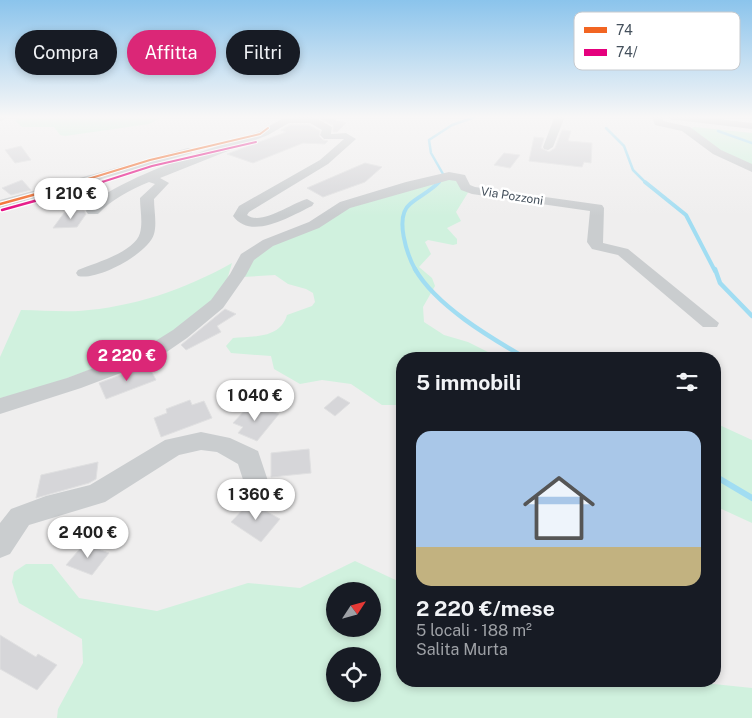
<!DOCTYPE html>
<html lang="it">
<head>
<meta charset="utf-8">
<style>
	:root { --surface:#171b24; --page:#20242c; --text:#f1f3f6; --muted:#9ea1a6; --accent:#db2777 }
	body { margin:0; font-family:"Public Sans",sans-serif; background:var(--page); color:var(--text); height:100vh; display:flex; flex-direction:column; font-size:19px; white-space:nowrap }
	* { box-sizing:border-box; margin:0 }
	p { font-size:16px; color:var(--muted) }
	.icon { flex:none; width:28px; height:28px; fill:none; stroke:currentColor; stroke-width:2; stroke-linecap:round; stroke-linejoin:round }
	.map { position:relative; flex:1; overflow:hidden }
	.side { position:absolute; left:396px; top:352px; width:325px; height:335px; display:flex; flex-direction:column; background:var(--surface); border-radius:20px; box-shadow:0 2px 8px #0003 }
	.side>* { flex:none }
	.banner { position:absolute; left:15px; top:30px; width:306px; height:45px; display:flex; gap:10px }
	.needle { width:32px; rotate:54deg }
	.controls { position:absolute; left:326px; top:582px; display:grid; gap:10px }
	.controls a { display:grid; place-items:center; width:55px; height:55px; border-radius:50%; background:var(--surface); box-shadow:0 2px 8px #0003; font-size:25px }
	.price { position:absolute; translate:-50% -42px; padding:0 11px; border-radius:18px; background:#fff; color:#222; font-size:16px; line-height:32px; filter:drop-shadow(0 1px 2px #0008) }
	.price::after { content:''; position:absolute; left:50%; top:30px; width:15px; height:11px; margin-left:-8px; background:inherit; clip-path:polygon(0 0,100% 0,50% 100%) }
	.price.current { background:var(--accent); color:#fff }
	ul { padding:0; list-style:none }
	li { display:grid; align-content:center; gap:10px; height:265px; padding:0 20px }
	li span { display:grid; place-items:center; height:155px; border-radius:15px; color:#555 }
	li>.icon { margin-inline-start:auto }
	span .icon { width:90px; height:90px; fill:#fffc; stroke-width:1 }
	li b { font-size:21px }
	h2 { display:flex; justify-content:space-between; align-items:center; height:60px; padding:0 20px; font-size:21px }
	.tag { padding:0 18px; border-radius:22px; background:var(--surface); box-shadow:0 2px 8px #0003; font-size:18px; line-height:45px }
	.tag.current { background:var(--accent); color:#fff }
	.map>svg:first-child { display:block }
	.green { fill:#d0f1de; fill-rule:evenodd }
	.lines { fill:none; stroke-linecap:round; stroke-linejoin:round }
	.stream-far3 { stroke:#a1ddf2; stroke-width:2.5 }
	.stream-far2 { stroke:#a1ddf2; stroke-width:4 }
	.stream-far1 { stroke:#a1ddf2; stroke-width:4.5 }
	.stream { stroke:#a1ddf2; stroke-width:6 }
	.building { fill:#d6d6d9; stroke:#e0e0e1 }
	.minor { fill:#cacdcf; fill-rule:evenodd }
	.bus-1-far1-casing { stroke:#fff; stroke-width:4 }
	.bus-1-casing { stroke:#fff; stroke-width:5 }
	.bus-2-far1-casing { stroke:#fff; stroke-width:4 }
	.bus-2-casing { stroke:#fff; stroke-width:5 }
	.bus-1-far1 { stroke:#f26522; stroke-width:2 }
	.bus-1 { stroke:#f26522; stroke-width:2.5 }
	.bus-2-far1 { stroke:#e5007d; stroke-width:2 }
	.bus-2 { stroke:#e5007d; stroke-width:2.5 }
	.labels { text-anchor:middle; dominant-baseline:central; stroke-width:5; stroke-linejoin:round; paint-order:stroke }
	.far-street-label { font-size:12px; fill:#44505c; stroke:#fff }
	.key { fill:#fff; stroke:#c7cace; stroke-width:1 }
	.key-label { font-size:14px; fill:#44505c }
</style>
</head>
<body>
<div class="map">
<svg width="752" height="718" viewBox="0 0 752 718">
	<rect width="100%" height="100%" fill="#efeeee"/>
	<path class="green" d="M19,116H165L149,124L65,136L60,135L54,127H22L15,121Z
		M694,127L752,133V166L698,139L692,128Z
		M452,177L469,191L456,212L461,221L447,228L457,239V244L453,245L428,240L425,242L431,254L419,267L432,278L435,286L423,307L424,322L444,335L468,342L502,359H402V405H382L351,384L322,380L300,384L274,369L271,356L231,353L226,346L233,338C253,336 280,339 287,315L312,306L315,302L313,293L306,289L288,284L275,275L242,277L259,251L351,206Z
		M232,263L227,280L216,299L151,347L38,389L0,398V357L21,310C40,310 60,312 79,311C133,307 184,290 232,263Z
		M715,423L752,440V523L715,506Z
		M355,561L402,583V681H685L752,688V718H57L58,709L83,663L82,639L19,603L12,582L14,572L26,564H52L79,598L157,611L248,583L300,588ZM335,591H372V629H335ZM335,656H372V694H335Z"/>
	<g class="lines">
		<path class="stream-far3" d="M52,116H99
			M606,128L624,146L633,170L646,183
			M718,131L752,143
			M438,183L443,174L431,153L429,140L452,125L478,116"/>
		<path class="stream-far2" d="M645,182L686,215L715,271
			M416,271C407,255 394,217 410,204C419,196 431,191 439,182"/>
		<path class="stream-far1" d="M415,269C436,306 491,338 527,359
			M715,269L720,283L752,316"/>
		<path class="stream" d="M715,476L752,498"/>
	</g>
	<path class="building" d="M314,116H323L346,123L337,132H333V125Z
		M290,125H309L320,131L319,136L323,140L328,141L325,144L303,143L253,163L227,154L286,132L281,130Z
		M562,130L571,131L568,141L592,143L591,163L584,162L582,167L529,161L534,137L544,138L541,148L549,152L555,148Z
		M21,146L31,160L15,163L5,150Z
		M504,153L520,155L510,168L494,165Z
		M365,163L382,167L365,182L323,197L307,188Z
		M22,180L31,190L11,195L2,188Z
		M71,211H84L86,214L77,227L53,228L64,213Z
		M225,309L236,314L217,326L221,332L186,350L181,345Z
		M148,365L156,380L106,399L99,383Z
		M338,396L350,403L335,416L324,408Z
		M190,400L192,405L204,401L212,418L161,437L154,418L167,413L166,409Z
		M260,407L279,414L257,441L238,433L243,427L233,423L247,408L257,411Z
		M309,449L311,473L271,477V453Z
		M98,462L96,479L89,483L36,498L41,475Z
		M250,502L280,519L261,542L231,522Z
		M84,544L109,553L92,575L66,565Z
		M0,635L36,657L38,654L57,665L37,690L0,669Z"/>
	<g class="lines">
		<path class="minor" d="M0,116H12L0,121Z
			M305,116L316,118L332,127L331,134L346,133L356,139L328,164L249,212L247,215C261,226 292,203 307,199L314,203L312,206C291,216 251,241 233,216L239,206L320,160L344,139H324L320,135L322,130L310,123H289L268,135L160,178L169,183L154,199C154,210 157,224 154,234C148,254 97,281 78,276L76,273L78,270C95,263 135,252 140,233C143,222 140,209 140,198L155,184L149,182C130,190 112,199 98,214H88L86,211C108,180 220,146 260,131L282,119Z
			M555,116H565L553,147L548,150L544,149L543,147Z
			M652,116H662L663,121L690,127L721,150L752,164V172L713,154L682,131L655,125Z
			M664,116H690L752,123V129L669,119Z
			M188,148L192,149V153L0,208V200Z
			M449,172L465,175L470,185L475,187L602,205L604,208L603,243L628,249L719,323L717,327H703L618,255L592,249L587,242L590,211L472,194L461,190L456,181L449,180L350,208L319,228L273,246L254,260L246,275L223,308L187,338L155,360L81,388L0,414V398L67,378L141,350L173,330L211,300L230,274L241,254L263,240L309,222L340,202L406,182Z
			M201,432L230,438L258,451L270,487L266,495L257,498L248,495L238,464L217,452L201,450L179,455L105,502L29,525L10,554L0,558V523L11,509L46,496L90,485L165,440Z"/>
		<defs>
			<path id="bus-1-far1" d="M75,183L150,160L260,134L268,128"/>
			<path id="bus-1" d="M0,204L80,182"/>
			<path id="bus-2-far1" d="M99,183L152,166L256,142"/>
			<path id="bus-2" d="M2,210L103,182"/>
		</defs>
		<use href="#bus-1-far1" class="bus-1-far1-casing"/>
		<use href="#bus-1" class="bus-1-casing"/>
		<use href="#bus-2-far1" class="bus-2-far1-casing"/>
		<use href="#bus-2" class="bus-2-casing"/>
		<use href="#bus-1-far1" class="bus-1-far1"/>
		<use href="#bus-1" class="bus-1"/>
		<use href="#bus-2-far1" class="bus-2-far1"/>
		<use href="#bus-2" class="bus-2"/>
	</g>
	<linearGradient id="sky" x2="0" y2="1"><stop stop-color="#8bc4ec"/><stop offset="0.54" stop-color="#f8f7f7"/><stop offset="1" stop-color="#f8f7f7" stop-opacity="0"/></linearGradient>
	<rect width="752" height="216" fill="url(#sky)"/>
	<g class="labels">
		<g class="far-street-label">
			<text transform="translate(512 196) rotate(9)">Via Pozzoni</text>
		</g>
	</g>
	<rect x="574" y="12" width="166" height="58" rx="8" class="key"/>
	<rect x="584" y="27" width="23" height="6" fill="#f26522"/>
	<rect x="584" y="49" width="23" height="7" fill="#e5007d"/>
	<g class="key-label">
		<text x="616" y="35">74</text>
		<text x="616" y="57">74/</text>
	</g>
</svg>
<div class="controls">
<a><svg class="needle" viewBox="-14 -14 28 28"><path d="M0-13l5 13h-10z" fill="#e53935"/><path d="M0 13l5-13h-10z" fill="#9ea1a6"/></svg></a>
<a><svg class="icon" aria-label="locate" viewBox="0 0 24 24"><circle cx="12" cy="12" r="6"/><path d="M12 2v4M12 18v4M2 12h4M18 12h4"/></svg></a>
</div>
<b class="price" style="left:71px;top:220px">1 210 €</b>
<b class="price current" style="left:127px;top:382px">2 220 €</b>
<b class="price" style="left:255px;top:422px">1 040 €</b>
<b class="price" style="left:256px;top:521px">1 360 €</b>
<b class="price" style="left:88px;top:559px">2 400 €</b>
<div class="banner">
<a class="tag">Compra</a>
<a class="tag current">Affitta</a>
<a class="tag">Filtri</a>
</div>
<section class="side">
<h2>5 immobili<svg class="icon" aria-label="filters" viewBox="0 0 24 24"><path d="M4 7h16M4 17h16"/><circle cx="9" cy="7" r="2"/><circle cx="15" cy="17" r="2"/></svg></h2>
<ul>
<li><span style="background:linear-gradient(#a9c7e8 75%,#c2b280 0)"><svg class="icon" aria-label="home" viewBox="0 0 24 24"><path d="M3 11l9-7 9 7M6 9v11h12V9"/></svg></span><div><b>2 220 €/mese</b><p>5 locali · 188 m²</p><p>Salita Murta</p></div></li>
</ul>
</section>
</div>
</body>
</html>
